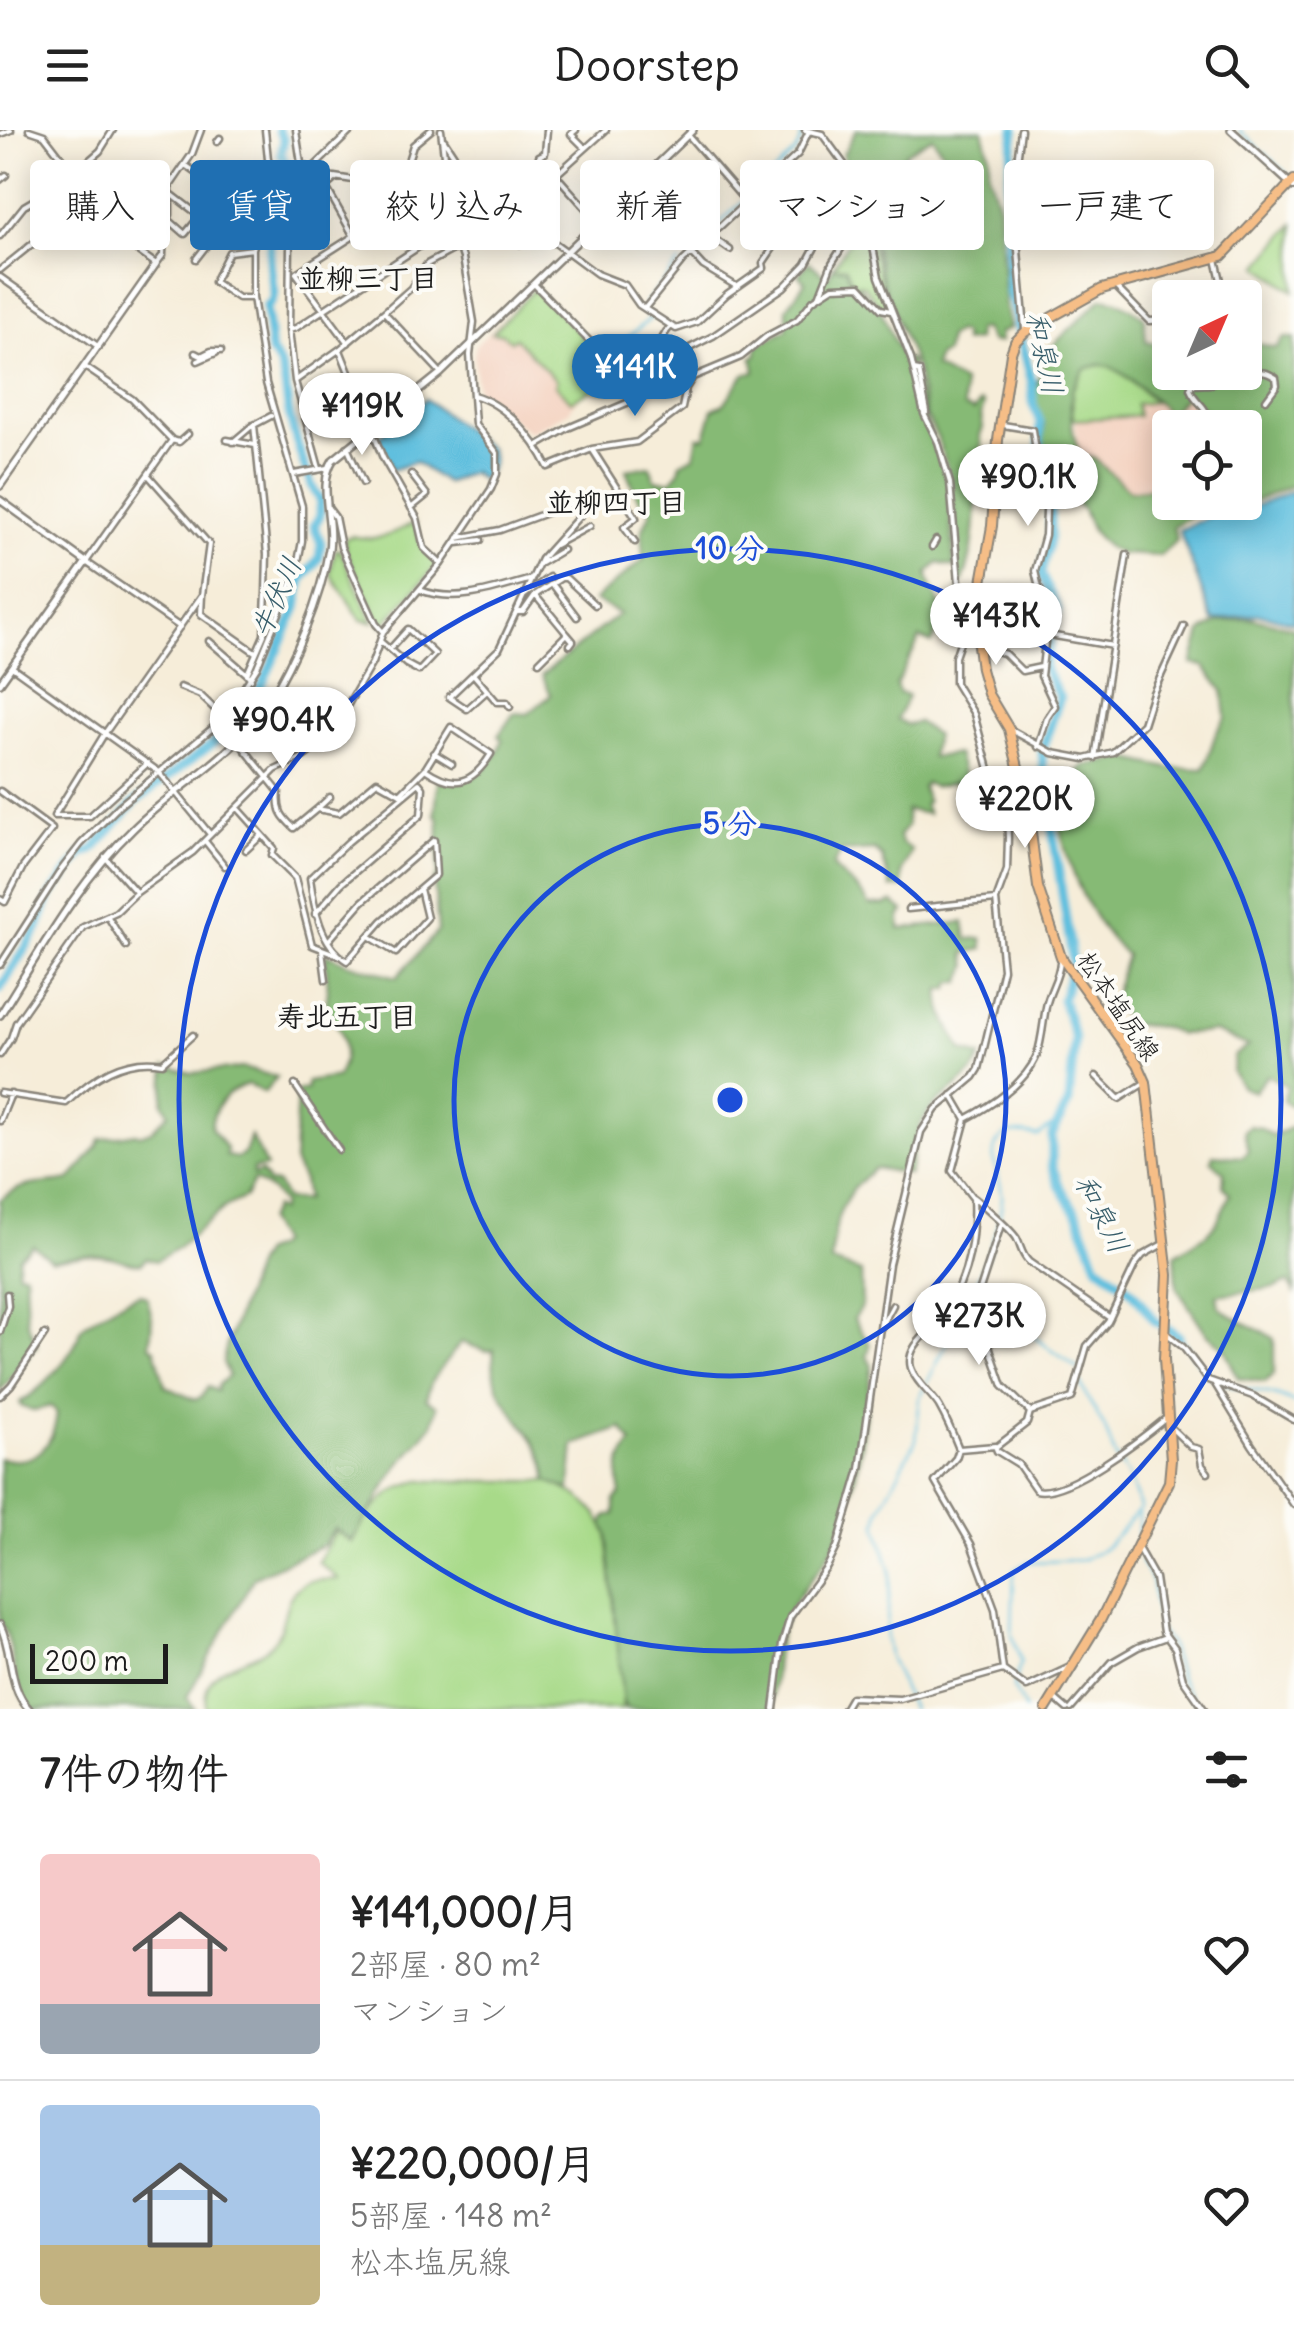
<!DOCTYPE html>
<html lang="ja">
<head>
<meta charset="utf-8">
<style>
	:root { --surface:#fff; --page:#f6f6f6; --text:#222; --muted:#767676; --line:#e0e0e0; --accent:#1f6fb2 }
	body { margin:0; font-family:Delius,"Klee One",sans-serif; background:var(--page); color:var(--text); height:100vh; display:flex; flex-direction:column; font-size:38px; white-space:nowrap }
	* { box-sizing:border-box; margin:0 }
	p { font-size:32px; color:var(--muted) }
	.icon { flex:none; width:55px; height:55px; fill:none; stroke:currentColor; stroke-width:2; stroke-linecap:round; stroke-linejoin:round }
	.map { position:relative; height:1579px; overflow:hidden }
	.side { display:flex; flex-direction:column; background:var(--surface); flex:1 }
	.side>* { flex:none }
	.hud { position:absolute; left:30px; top:30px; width:1235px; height:90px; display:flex; gap:20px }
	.needle { width:65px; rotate:44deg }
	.tools { position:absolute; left:1152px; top:150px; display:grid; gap:20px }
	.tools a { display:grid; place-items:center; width:110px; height:110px; border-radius:10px; background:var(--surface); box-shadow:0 5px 25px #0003; font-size:50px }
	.scale { position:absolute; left:30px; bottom:25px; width:138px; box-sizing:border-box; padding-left:10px; border:5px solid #1c1c1c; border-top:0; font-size:28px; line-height:35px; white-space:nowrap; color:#1c1c1c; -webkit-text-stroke:8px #fdfcf7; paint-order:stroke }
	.price { position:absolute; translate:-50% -85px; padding:0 22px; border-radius:35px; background:#fff; color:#222; font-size:32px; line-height:65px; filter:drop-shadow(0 2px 5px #0008) }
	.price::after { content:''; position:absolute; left:50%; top:60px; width:30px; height:22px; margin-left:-15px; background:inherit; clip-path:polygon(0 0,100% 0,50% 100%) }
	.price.selected { background:var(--accent); color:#fff }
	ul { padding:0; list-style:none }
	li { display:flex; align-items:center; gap:30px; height:250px; padding:0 40px }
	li+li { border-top:2px solid var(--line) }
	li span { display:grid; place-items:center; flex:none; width:280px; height:200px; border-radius:10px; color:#555 }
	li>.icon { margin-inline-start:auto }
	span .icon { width:120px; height:120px; fill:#fffc; stroke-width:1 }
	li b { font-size:42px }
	h2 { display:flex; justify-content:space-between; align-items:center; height:120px; padding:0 40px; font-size:42px }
	.chip { padding:0 35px; border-radius:10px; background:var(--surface); box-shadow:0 5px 25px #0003; font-size:35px; line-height:90px }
	.chip.selected { background:var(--accent); color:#fff }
	header { display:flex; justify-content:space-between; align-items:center; height:130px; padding:0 40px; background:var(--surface); font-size:45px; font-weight:600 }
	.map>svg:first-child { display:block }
	.built { fill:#f4d3c1 }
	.green { fill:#a8da89; stroke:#627b52; stroke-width:2.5 }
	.forest { fill:#86ba75; stroke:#516b48; stroke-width:2.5; fill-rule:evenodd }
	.water { fill:#60bfde; stroke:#3e6e7d; stroke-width:2.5 }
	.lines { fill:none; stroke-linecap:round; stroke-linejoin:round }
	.stream { stroke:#60bfde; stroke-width:2.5 }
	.river { stroke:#60bfde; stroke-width:9 }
	.minor-casing { stroke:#89847a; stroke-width:9 }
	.tertiary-casing { stroke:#89847a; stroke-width:10 }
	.primary-casing { stroke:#89847a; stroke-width:12 }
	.minor { stroke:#fff; stroke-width:4 }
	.tertiary { stroke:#fff; stroke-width:5 }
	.primary { stroke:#f6be87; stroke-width:8 }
	.ring { fill:none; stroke:#1d4ed8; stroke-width:5 }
	.labels { text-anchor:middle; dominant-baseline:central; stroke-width:8; stroke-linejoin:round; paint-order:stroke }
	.street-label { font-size:25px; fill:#1c1c1c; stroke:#fdfcf7 }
	.neighbourhood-label { font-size:28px; font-weight:bold; fill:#1c1c1c; stroke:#fdfcf7 }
	.water-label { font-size:28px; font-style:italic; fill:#375d6a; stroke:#fdfcf7 }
	.centre { fill:#1d4ed8; stroke:#fdfcf7; stroke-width:5 }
	.ring-label { font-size:30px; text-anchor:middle; font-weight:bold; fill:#1d4ed8; stroke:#fdfcf7; stroke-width:8; stroke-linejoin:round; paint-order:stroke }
</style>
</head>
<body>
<header><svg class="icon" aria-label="menu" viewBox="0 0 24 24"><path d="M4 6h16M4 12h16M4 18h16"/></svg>Doorstep<svg class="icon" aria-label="search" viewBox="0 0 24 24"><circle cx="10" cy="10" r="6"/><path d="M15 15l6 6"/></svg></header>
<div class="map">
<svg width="1294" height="1579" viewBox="0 0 1294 1579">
	<rect width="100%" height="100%" fill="#fdfcf7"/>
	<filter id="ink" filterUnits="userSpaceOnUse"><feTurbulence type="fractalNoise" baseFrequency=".01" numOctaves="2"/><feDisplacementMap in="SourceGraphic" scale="20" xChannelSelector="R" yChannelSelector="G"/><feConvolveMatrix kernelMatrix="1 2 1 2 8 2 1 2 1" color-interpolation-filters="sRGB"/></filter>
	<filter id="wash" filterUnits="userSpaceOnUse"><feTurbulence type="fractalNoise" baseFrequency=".0048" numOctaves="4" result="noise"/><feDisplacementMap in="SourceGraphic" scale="40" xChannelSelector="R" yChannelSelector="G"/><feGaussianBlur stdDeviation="2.25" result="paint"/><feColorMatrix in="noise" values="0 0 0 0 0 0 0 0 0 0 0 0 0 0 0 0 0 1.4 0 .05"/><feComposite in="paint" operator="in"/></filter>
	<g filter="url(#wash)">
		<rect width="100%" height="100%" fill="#f6edd9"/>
		<path class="built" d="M535,158L631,258L627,261L613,258L581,264L569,281L530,302L477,263L474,227L476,215Z
			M1102,234L1161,275L1169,285L1185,266L1205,280L1199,297L1170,298V356L1130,361L1095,329L1082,326L1078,320L1072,260Z"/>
		<path class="green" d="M862,91L868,99L888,179L880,175L863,155L852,154L846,138L833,137Z
			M1294,94V161L1259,136Z
			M535,158L630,256L631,258L627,261L591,260L571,271L555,255L557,251L515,208L511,211L502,204L492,203Z
			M1102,234L1113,236L1155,272L1136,274L1138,286L1073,290L1072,260L1084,239Z
			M415,392L422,418L438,434L382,496L346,422L344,409L351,406C378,412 391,405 415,392Z
			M336,419L340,420L373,492L361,490L330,443Z
			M420,1351H550L578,1366L597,1384L607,1403L618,1494L623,1579H206C199,1530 249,1538 273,1512C287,1497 281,1470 300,1456C311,1447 326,1451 338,1449L318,1432L336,1400L352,1413C356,1408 357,1403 360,1398C372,1376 395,1355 420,1351Z"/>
		<path class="forest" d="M856,0H983L989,24V44L999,76L1005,177L1010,198L999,203L1000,212H991L984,199L976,200L977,210L963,212V205L957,202L948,207L945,223L938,226L934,237L963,253L964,277L974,281L981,272L984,274L981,285L983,298L980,305L982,317L975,326L979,331C974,376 979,419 959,460L952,353L938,309L926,285L916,238L883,153L869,89C862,85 852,86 846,80C834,65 849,40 843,24ZM932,7L947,28L948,54L933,63L925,86L915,84L903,51L905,23Z
			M809,132L828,148L833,137L846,138L853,156L859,157L881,181L901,226L910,231L912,245H906L915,251L925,291L948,352L954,437L938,433L928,443C928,457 938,464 940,477C942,489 936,502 932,513L920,508L896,555L899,563L908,566L897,589L907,595L918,592L935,605L931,627L957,624L967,657H960L957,652L934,657L925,653L922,657L927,672L924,675L928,684L906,680L907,696L899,706L901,713L912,720L902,741V757L891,758L882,727L875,720L841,722L833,736C844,751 860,756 869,775H884L892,772L904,781L900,787V799L964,792L967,809L982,808L983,819L965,823L968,836L961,852H952L949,859H941C938,883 952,900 962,921L981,927C968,958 937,964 923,990C914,1006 913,1027 909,1044L875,1038C839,1067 836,1087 831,1132L861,1142L862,1175L854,1189L870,1215L867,1226L872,1235C864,1291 860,1349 840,1402C829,1433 805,1452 790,1480C774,1509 775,1547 772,1579H627L623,1573L607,1403L603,1394L606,1386L615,1384V1370L621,1364C616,1342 619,1331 632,1313L622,1298L574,1315L570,1360L547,1351C547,1298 485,1279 494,1220L486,1221L461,1212L432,1250L426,1269L437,1276L432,1295L396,1339L352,1411L335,1398L323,1415L254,1447L187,1567L195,1579H32C8,1555 18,1519 0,1491V1328C35,1337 53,1317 57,1283L51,1276L32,1281L21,1276L20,1272C42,1259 62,1237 75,1215C77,1211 78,1205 80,1200C88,1189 127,1168 140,1164L147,1167L152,1188L150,1216L155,1219L165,1256L195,1270L202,1266L208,1257L217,1261L218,1255L229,1246L223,1232L226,1217L256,1134L263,1122L275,1118L279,1112L267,1091L274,1077L280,1081L282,1074L272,1061L254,1050L245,1067L225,1077L179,1117L156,1131L146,1128L142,1133C130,1135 121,1129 110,1127C89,1123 71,1127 51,1130L33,1115L19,1126L17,1142L25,1143L27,1192L37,1215L0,1262V1070C26,1049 40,1056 70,1050L97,1017L100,1009L136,1003L140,1005L151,1001L169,983L163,973L166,936L192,943L242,938L277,947L264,963L248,954C226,961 213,976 211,998L227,1019L226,1026L238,1028L245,1023L251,1006L266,1037L253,1039V1045L261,1042L268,1053L277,1054L286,1070H306L303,1051L294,1032L297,961L307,959V952L337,947C352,922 341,898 326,876L328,860L325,823L350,834L397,847L438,801L434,750L438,746L439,689L435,684L438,650C466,658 496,637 502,609L498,606L514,583L528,584L551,565L542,545L619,484L594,470L643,430L642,401L651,381L637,366L626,340L650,336L655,350L671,351L679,342L681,332L694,326L698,307H705L713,279L724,274L744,244L755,241L752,227L756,226L758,215L787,199V178L805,152L798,145Z
			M1102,168L1117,171L1144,186L1146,211L1170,217V242H1245V217L1255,213L1276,218L1284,208H1294V355L1238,378L1199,382L1173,396L1177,410L1160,426L1121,424L1108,418L1092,401L1083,380L1053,349L1043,329L1044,294L1033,265L1038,250L1050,218ZM1102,234C1120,238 1158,270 1168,285L1185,266L1205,280L1199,297L1245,298V372H1170V356L1130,361L1095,329L1082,326C1072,312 1069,279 1072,261C1074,254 1080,246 1084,239Z
			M1253,488L1294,498V977L1283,971L1287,956L1267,945L1254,962L1242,957L1232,942L1234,926L1248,916L1215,902L1179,904L1163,897L1130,894L1112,872L1126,825C1084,785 1065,731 1055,674L1083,636L1125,628L1168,638L1204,639L1216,603L1226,587L1223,561L1204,536L1192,534L1201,502L1219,492Z
			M1249,996L1260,998L1273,1006L1294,996V1162L1288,1152L1274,1158L1217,1165L1219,1177C1236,1191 1256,1196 1274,1209V1244L1265,1252L1238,1248L1224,1218L1206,1203L1177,1158L1175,1125L1206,1105L1217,1092L1230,1064L1223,1056L1224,1042L1211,1031L1213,1025L1242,1027L1248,1020L1244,1001Z"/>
		<path class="water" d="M426,269L490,319C495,333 492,340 481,350L472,342L446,353L415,332L392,340L377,308Z
			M1294,360V493L1259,484L1213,491L1179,400L1219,382H1241Z"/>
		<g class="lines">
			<path class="stream" d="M1239,0L1243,4
				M1246,6L1261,21
				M1264,23L1287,44
				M748,68L795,22L802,8L799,0
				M695,117L742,72
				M645,174L679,133
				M606,226L652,187L641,179
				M973,1161C984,1132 999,1101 1002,1070C1004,1053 988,1031 996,1015C1004,998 1022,1003 1038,1006L1056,993
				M979,1167L1078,1239
				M1179,1206C1191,1219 1200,1240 1216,1250C1238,1263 1267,1257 1294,1273
				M1080,1253L1086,1265
				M1087,1267L1105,1298L1114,1323
				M1115,1326L1128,1345L1140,1377
				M1138,1406L1139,1384
				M1141,1431L1152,1452L1158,1498L1170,1515L1180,1548L1199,1579
				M1031,1432L1083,1430L1106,1417L1140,1379
				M912,1579L889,1526L886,1509L891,1442L877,1394L880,1379L916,1310L920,1267L973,1162
				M1025,1579L1013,1557L1021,1532L1012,1504L1014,1440L1029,1431"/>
			<path class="river" d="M1015,0L1007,62L1009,160L1032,253L1033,274L1040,292V330L1050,349V406L1041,444L1058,480L1044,537L1060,568L1042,620L1043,639L1073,834L1062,869L1075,909L1072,939L1069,972L1052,1005V1035L1059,1055L1079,1087L1097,1134L1133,1162L1155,1191L1179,1206
				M0,859L38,798L51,765L82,724L93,720L135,672L227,603L241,585L262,555L297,478L302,450L319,428L321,413L314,395L320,386V369C311,363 292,298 289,283C285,264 286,235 271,223L266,177L272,171L274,163C271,145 268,124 271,107C275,81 297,48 281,24L284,10L278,0"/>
		</g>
	</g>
	<g filter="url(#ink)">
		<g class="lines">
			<defs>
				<path id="minor" d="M29,0L44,5L74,44
					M296,0L303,47L290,113L289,200L295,251L319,338
					M547,0L545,23L539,26L598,92
					M576,0L571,4L585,18
					M1021,0L1013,64L1025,199
					M0,4L11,0
					M688,5L752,79L799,103
					M444,10L466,44L484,85
					M217,12L220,8
					M185,35L201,46
					M304,36L328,46L372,53L407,34L413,15L431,0
					M313,38L352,0
					M556,45L606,0
					M336,48L326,57L353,105
					M0,50L6,45
					M635,55L695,120
					M840,67L844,81L868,92L879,147L911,229L924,284L938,312L950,353L960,463L970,485L979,493L1113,516
					M168,89L185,104L200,86L170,63
					M0,106L24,76L63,53L100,21L113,0
					M710,106L730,120
					M757,109L772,119
					M692,124L703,136L736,156
					M196,129L217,102L224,108L256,98
					M1216,129L1225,168
					M0,140L77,78L156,134L163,125L164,97L170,85V56L192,24L201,0
					M0,147L99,217
					M534,154L634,257C665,234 652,215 671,196
					M1115,156L1149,191L1170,190
					M820,164L832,133L860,89
					M251,168H238L214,152L229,122L253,119
					M645,178L683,131L798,24L808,3
					M384,182L441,243
					M289,200L296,198L452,95
					M348,213L296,143L446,47
					M340,220L383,328L417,388L424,418L441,434
					M195,223L201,226L211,221H221
					M198,231L216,223
					M85,237L132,269L172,310L86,432L180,497
					M914,240L919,241L927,282L924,283
					M1210,242L1217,249
					M295,251L340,219L384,182L411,158L427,134L464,114L484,85L506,110L520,114L535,110L555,113L597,144L625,155L639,175L676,199L697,192L727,164L764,138L763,133L788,96
					M473,265C506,274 534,308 548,337L592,319L637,312L682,278L686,258L693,247L741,227L767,206L797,190L813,170L833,157L860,156L881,179L891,181
					M1164,289L1170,305
					M1003,295L1033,300L1038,335L1047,358L1045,405L1035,441L1039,458L1052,480L1053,496L1048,505
					M1203,298C1214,276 1197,277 1190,259L1192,255L1212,254L1217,249C1223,250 1229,251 1235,250C1253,248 1257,235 1276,248L1277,255L1266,270
					M172,310L179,312L188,304
					M227,310L255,315
					M233,312L253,295
					M537,316L568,298L648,264L680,223L713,206L784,157L806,134L835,80L844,34L822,4L805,0
					M347,317L363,353
					M592,319L636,388L624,397L635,412
					M294,344L328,338
					M411,344L427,365L411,378
					M329,379L335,387L341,417L376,494L383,502
					M458,408L500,400L576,372L582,371L585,375V380L541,429L499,519L449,567L467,579L487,561
					M457,413L481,410
					M555,415L590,396
					M932,417L936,410
					M541,433L563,420
					M553,455L577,487
					M420,460C456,474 496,459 531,449
					M202,465L201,484L255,522
					M525,465L549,447
					M535,465L567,504L539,532
					M517,482H523L535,465L561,448H566L595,475
					M998,496L996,521L1005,524L1022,541L1041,537
					M567,504L573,511L570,515
					M209,511L247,544
					M381,512L406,534L419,541L435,524L408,499L390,519
					M12,537L159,642L209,703
					M473,544L497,572H507L510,577
					M251,549L247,544L264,505L266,462L267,424L254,295L271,286
					M180,557L200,565L223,587
					M1013,601L1053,623L1085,629L1113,622L1143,594L1153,563L1184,496
					M238,611L279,662C277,680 281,686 294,698L317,679L339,683L377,651L402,665
					M1038,617L1047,588L1055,576L1041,546L1046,504
					M434,623L452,634
					M1095,628L1127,425
					M148,633L90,686H54L105,603L202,465L209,414L148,345
					M0,661L52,699L23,737L5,772L0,769
					M400,664L425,639L451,597L491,624C472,655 454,659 425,639
					M1003,677L1024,662
					M238,678L274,718L272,725L295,748L312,815L338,825
					M317,679L330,667
					M205,711L225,736
					M246,720L261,706
					M105,727L135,761
					M908,779L996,770
					M315,784L341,754L421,685L423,658L419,653L348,712L310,748C314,777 320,814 347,831L382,791L436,745L434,710L362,772L329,810
					M108,787L126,816
					M369,806L396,823L427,788L420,759
					M322,820L326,850
					M0,835L61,740L81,714L119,676L215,596L232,576L257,537L296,442L302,411V376L266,253L253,167V119L270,49L265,0
					M0,925L11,908L16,893L83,797L116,782L137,762L193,722L275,640L303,627L328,609L372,533L383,502L441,434L491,359L497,344V323L475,294L470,225L474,192L463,128L452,95L441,0
					M1096,946L1119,969L1146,952
					M295,955L339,1020
					M0,963L66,973C92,948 124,926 162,933L193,905
					M952,965L966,989L952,1041L972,1067
					M966,989C992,975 1026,953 1037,925C1042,910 1043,893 1046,877C1049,861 1059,848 1060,832
					M0,991L11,964
					M1001,1095L975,1175L1003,1256L1030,1282
					M879,1201L893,1175
					M0,1202L8,1176L7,1164
					M1166,1203L1183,1217L1208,1250L1253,1266L1294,1290
					M1215,1254L1252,1315L1294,1375
					M0,1266L11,1255L45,1204
					M1030,1282L1072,1268L1087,1216L1108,1192L1135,1135L1143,1125L1163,1114
					M1169,1296L1191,1317L1199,1319L1202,1335L1208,1343
					M996,1317L1027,1293L1030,1282
					M959,1319L995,1316L997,1321L1018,1334L1036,1360C1065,1368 1141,1309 1165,1289
					M1138,1418L1155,1448L1163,1502L1175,1518L1183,1549L1204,1579
					M1070,1537L1027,1557L1003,1540L995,1479L971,1414L935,1352L956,1328L959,1319C953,1304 947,1290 939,1276C931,1263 916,1253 911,1238C904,1214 937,1198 947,1181C969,1144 975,1108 973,1067C981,1073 1014,1102 1017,1109C1022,1119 1021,1124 1029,1132L1110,1188
					M1053,1567L1067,1579
					M774,1579L782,1514L790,1487L827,1437L837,1417L860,1339L889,1134L921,1002L936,979L974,947L979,939L1003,839L996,770L1007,740L1008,708L1007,684L992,650L974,584L955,553V527L966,495L973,492
					M844,1579L851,1567L900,1569L1003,1540
					M1071,1579L1112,1532L1138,1517L1166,1507"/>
				<path id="tertiary" d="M1231,0L1294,57
					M0,356L156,134
					M0,370L86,432L0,553
					M0,885C41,820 77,753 133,699C176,656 234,627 267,575C295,529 320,472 329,419C334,391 317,355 333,330L441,243L693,0
					M0,1495C14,1523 7,1556 29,1579"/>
				<path id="primary" d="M1046,1579L1100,1491L1169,1352L1171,1330L1164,1229L1168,1145L1146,952L1138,934L1061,827L1038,757L1028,679L1009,599L988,564L981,539L975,492L992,396L998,310L1011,223L1015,212L1025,202L1102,159L1222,126L1294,50"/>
			</defs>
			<use href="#minor" class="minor-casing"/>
			<use href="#tertiary" class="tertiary-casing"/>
			<use href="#primary" class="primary-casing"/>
			<use href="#minor" class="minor"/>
			<use href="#tertiary" class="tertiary"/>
			<use href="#primary" class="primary"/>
		</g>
	</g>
	<g class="ring">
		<circle cx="730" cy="970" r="276"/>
		<circle cx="730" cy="970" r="551"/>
	</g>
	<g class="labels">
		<g class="street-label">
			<text transform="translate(1119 876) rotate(56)">松本塩尻線</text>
		</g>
		<g class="neighbourhood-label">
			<text x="368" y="148">並柳三丁目</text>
			<text x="616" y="372">並柳四丁目</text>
			<text x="347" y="886">寿北五丁目</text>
		</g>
		<g class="water-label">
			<text transform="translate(1045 223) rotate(78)">和泉川</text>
			<text transform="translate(276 467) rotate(-66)">牛伏川</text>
			<text transform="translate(1102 1084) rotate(63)">和泉川</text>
		</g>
	</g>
	<circle cx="730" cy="970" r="15" class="centre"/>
	<g class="ring-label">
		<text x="730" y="429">10 分</text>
		<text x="730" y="704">5 分</text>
	</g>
</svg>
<div class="tools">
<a><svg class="needle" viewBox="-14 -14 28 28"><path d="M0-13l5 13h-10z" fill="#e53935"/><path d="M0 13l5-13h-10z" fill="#767676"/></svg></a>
<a><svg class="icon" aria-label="locate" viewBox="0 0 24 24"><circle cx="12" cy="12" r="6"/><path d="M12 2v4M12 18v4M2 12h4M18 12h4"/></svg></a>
</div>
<div class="scale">200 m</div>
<b class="price selected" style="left:635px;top:289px">¥141K</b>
<b class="price" style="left:362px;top:328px">¥119K</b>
<b class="price" style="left:1028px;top:399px">¥90.1K</b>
<b class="price" style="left:996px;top:538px">¥143K</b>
<b class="price" style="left:283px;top:642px">¥90.4K</b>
<b class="price" style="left:1025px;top:721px">¥220K</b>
<b class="price" style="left:979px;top:1238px">¥273K</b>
<div class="hud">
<a class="chip">購入</a>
<a class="chip selected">賃貸</a>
<a class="chip">絞り込み</a>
<a class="chip">新着</a>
<a class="chip">マンション</a>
<a class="chip">一戸建て</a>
</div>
</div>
<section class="side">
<h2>7件の物件<svg class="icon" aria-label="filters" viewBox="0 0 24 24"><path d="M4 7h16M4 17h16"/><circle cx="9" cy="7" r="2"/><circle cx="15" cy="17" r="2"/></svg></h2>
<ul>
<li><span style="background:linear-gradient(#f6c9c9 75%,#9aa5b1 0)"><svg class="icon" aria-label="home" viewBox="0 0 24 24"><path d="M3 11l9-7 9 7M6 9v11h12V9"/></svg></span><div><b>¥141,000/月</b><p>2部屋 · 80 m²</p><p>マンション</p></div><svg class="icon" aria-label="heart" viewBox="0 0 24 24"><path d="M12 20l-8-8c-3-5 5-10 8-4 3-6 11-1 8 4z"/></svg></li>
<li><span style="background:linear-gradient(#a9c7e8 70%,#c2b280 0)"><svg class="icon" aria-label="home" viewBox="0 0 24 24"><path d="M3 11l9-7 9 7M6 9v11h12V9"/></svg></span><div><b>¥220,000/月</b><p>5部屋 · 148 m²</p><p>松本塩尻線</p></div><svg class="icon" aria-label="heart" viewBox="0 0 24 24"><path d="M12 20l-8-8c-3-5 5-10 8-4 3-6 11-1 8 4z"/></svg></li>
</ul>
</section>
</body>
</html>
